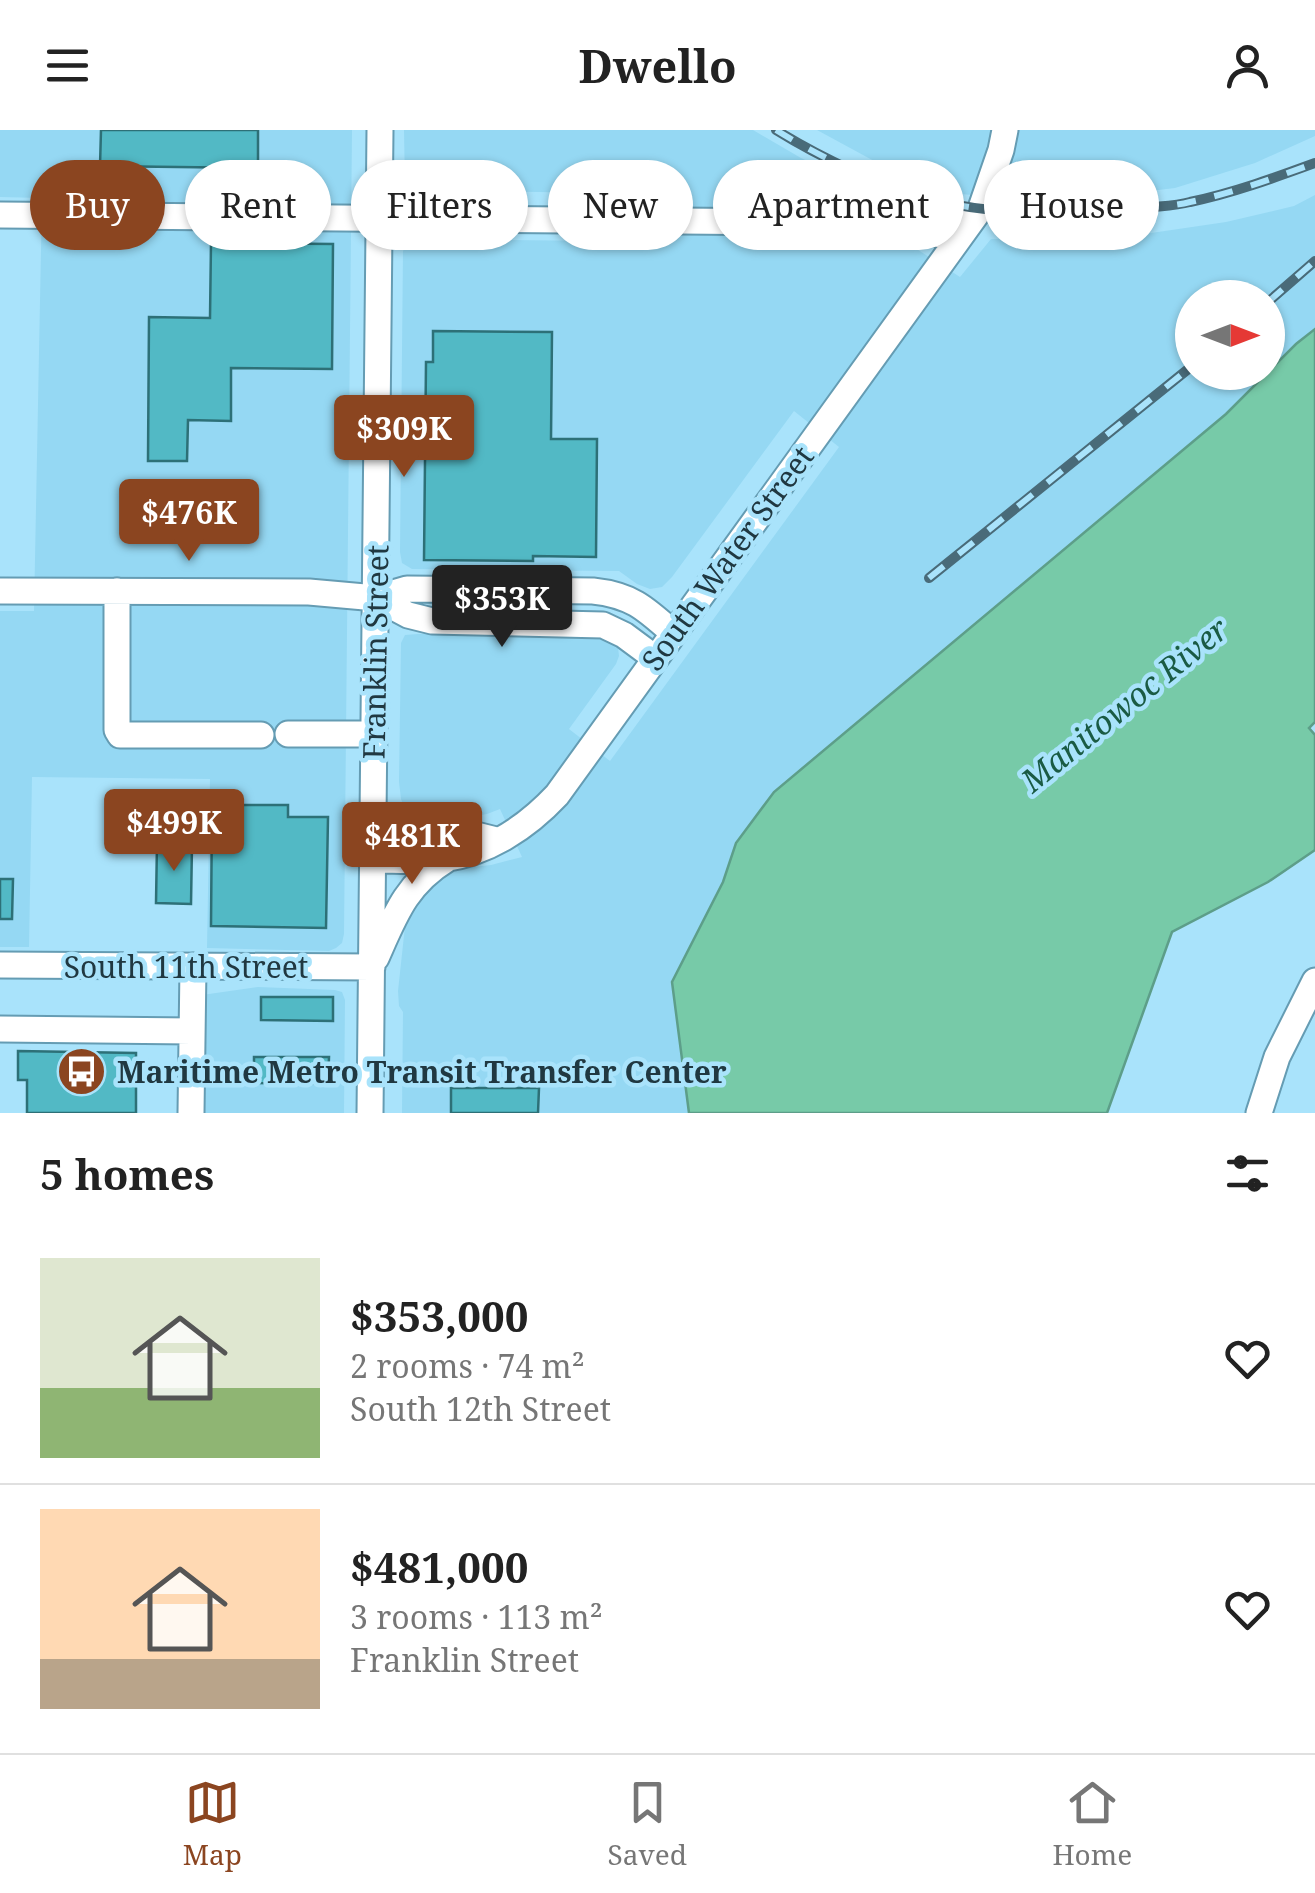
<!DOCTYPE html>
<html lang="en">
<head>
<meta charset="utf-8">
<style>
	:root { --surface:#fff; --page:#f2f2f2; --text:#222; --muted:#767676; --line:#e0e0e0; --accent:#8b4520 }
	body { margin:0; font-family:"Noto Serif",serif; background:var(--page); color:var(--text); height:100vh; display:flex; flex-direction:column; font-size:38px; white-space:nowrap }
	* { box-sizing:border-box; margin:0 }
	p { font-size:32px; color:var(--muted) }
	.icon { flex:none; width:55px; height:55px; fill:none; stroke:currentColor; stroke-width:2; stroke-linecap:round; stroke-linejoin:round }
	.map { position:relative; height:983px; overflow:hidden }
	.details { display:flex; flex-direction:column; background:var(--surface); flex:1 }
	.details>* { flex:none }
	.banner { position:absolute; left:30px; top:30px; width:1255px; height:90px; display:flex; gap:20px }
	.needle { width:65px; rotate:90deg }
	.fabs { position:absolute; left:1175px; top:150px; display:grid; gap:20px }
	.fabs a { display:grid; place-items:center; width:110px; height:110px; border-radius:50%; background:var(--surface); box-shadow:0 2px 8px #0004; font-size:50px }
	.price { position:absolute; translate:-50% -85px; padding:0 22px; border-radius:10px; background:var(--accent); color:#fff; font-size:32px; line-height:65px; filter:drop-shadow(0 2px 5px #0008) }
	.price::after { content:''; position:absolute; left:50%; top:60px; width:30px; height:22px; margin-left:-15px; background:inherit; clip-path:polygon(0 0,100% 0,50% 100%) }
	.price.selected { background:#222; color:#fff }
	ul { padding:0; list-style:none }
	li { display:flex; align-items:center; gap:30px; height:250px; padding:0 40px }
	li+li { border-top:2px solid var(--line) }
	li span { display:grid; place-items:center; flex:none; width:280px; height:200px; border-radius:0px; color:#555 }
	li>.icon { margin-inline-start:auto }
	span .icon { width:120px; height:120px; fill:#fffc; stroke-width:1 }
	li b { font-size:42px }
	h2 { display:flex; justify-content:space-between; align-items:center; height:120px; padding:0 40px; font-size:42px }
	.tag { padding:0 35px; border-radius:45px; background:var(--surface); box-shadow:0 2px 8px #0004; font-size:35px; line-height:90px }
	.tag.selected { background:var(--accent); color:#fff }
	header { display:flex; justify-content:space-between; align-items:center; height:130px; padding:0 40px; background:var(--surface); font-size:45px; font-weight:700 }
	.dock { display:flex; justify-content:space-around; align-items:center; height:140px; border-top:2px solid var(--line); background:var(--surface); font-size:28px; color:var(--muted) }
	.dock a { display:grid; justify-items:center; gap:5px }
	.dock .selected { color:var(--accent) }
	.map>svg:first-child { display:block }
	.built { fill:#95d8f3; fill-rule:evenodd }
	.water { fill:#77caa8; stroke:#5d9e89; stroke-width:2.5 }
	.building { fill:#52b9c5; stroke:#2d7077; stroke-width:2.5 }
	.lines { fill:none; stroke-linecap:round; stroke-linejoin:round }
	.minor-casing { stroke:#659cb3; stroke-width:29 }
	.minor { stroke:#fff; stroke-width:25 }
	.rail-casing { stroke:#496b79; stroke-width:10 }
	.rail { stroke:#a9e3fb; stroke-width:6; stroke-dasharray:19; stroke-linecap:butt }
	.labels { text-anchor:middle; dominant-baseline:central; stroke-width:9; stroke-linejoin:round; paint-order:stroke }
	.street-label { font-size:30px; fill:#203841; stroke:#a9e3fb }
	.poi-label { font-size:30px; font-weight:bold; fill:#203841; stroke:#a9e3fb; text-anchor:start }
	.water-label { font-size:32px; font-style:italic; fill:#1a5b44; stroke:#a9e3fb }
</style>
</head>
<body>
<header><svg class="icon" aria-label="menu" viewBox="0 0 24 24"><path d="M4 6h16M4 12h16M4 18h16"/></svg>Dwello<svg class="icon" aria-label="person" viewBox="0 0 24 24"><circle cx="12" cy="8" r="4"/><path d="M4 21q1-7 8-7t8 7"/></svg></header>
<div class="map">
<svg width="1315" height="983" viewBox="0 0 1315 983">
	<rect width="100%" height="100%" fill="#a9e3fb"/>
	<path class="built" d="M0,0H352L344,804L342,813L336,818L329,821L207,818L210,649L32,647L29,817H0V481H34L42,68L0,67Z
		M404,0H753L801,28L851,51L852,112H902L912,116L960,147L991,109L1124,107L1226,92L1294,76L1315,65V199L1296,214L1226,284L723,752L672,852L689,983H402L403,882L399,876L398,861L406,787L414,769L446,740L491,735L522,727L500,679L487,684L463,688L424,686L412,683L404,677L401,669L399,652L401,513L405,505L418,504L592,505L609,507L618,517L619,526L616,534L569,599L610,631L839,317L794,281L672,447L662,457L650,459L637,454L619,441L412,439L402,433L400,422L403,121L408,112L415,109L599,111L600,63L414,60L405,56ZM1192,168H1268V242H1192Z
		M817,0H1315V6L1255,33L1175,58L1092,68L1033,69L959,64L931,57L898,44Z
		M258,857L335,860L342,862L345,870L344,983H201L202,865Z"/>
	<path class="water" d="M1315,199V592L1309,598L1315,605V720L1268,752L1172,802L1107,983H689L672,852L723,752L736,713L774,662L1226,284L1296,214Z"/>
	<path class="building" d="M101,0H258V38L100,36Z
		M211,113L333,114L332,239L231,238V291L188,290L187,331H148L149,187L210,188Z
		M433,201L552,202L551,309H597L596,427L533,426V431L424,430L426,232H433Z
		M212,675H288V687H328L326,798L211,796Z
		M157,713L192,715L191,774L156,773Z
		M0,749H13L12,789H0Z
		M261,867H333V891L261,890Z
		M18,921L136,923V983H27V950H18Z
		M254,927H329L328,954L254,953Z
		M451,958H539L538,983H451Z"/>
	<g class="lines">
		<defs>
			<path id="minor" d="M0,85L917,93L955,112
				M0,461L309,462L376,468L407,459L593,461C631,465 645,478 673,503
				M117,461V600L120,605H261
				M376,468L408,485L432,491L603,495L624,505L655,528
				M288,604H374
				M373,700L472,704L496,710
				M373,730C396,730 420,732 443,729C488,723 527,697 557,665L981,78L1001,20L1005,0
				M376,828C395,785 406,754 447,729
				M0,835L372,837
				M0,899L192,901
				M191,983L193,836
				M370,983L380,0
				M1259,983L1277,927L1315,851"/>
		</defs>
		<use href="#minor" class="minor-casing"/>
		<use href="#minor" class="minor"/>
		<defs>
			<path id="rail" d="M776,0C818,26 881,57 930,69C999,87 1074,85 1144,78C1160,76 1175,76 1190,72C1233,63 1274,48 1315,33
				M1268,172L1315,131
				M929,448L1192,236"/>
		</defs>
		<use href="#rail" class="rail-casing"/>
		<use href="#rail" class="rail"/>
	</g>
	<defs>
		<symbol id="bus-disc" viewBox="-11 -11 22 22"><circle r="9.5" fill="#8b4520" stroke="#a9e3fb"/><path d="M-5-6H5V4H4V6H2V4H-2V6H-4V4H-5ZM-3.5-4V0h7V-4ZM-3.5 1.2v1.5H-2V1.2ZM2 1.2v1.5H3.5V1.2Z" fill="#fff"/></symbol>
	</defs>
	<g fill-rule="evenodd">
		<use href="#bus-disc" x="54" y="914" width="55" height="55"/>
	</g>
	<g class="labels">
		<g class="street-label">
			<text transform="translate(727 428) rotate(-54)">South Water Street</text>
			<text transform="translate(375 522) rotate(-89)">Franklin Street</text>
			<text x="186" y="836">South 11th Street</text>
		</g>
		<g class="poi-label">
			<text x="117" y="941">Maritime Metro Transit Transfer Center</text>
		</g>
		<g class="water-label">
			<text transform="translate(1124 574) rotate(-39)">Manitowoc River</text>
		</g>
	</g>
</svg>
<div class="fabs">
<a><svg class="needle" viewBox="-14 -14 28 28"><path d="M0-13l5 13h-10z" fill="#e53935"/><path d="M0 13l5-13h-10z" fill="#767676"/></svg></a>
</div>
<b class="price" style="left:404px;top:350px">$309K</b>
<b class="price" style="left:189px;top:434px">$476K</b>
<b class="price selected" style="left:502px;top:520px">$353K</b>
<b class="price" style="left:174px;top:744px">$499K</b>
<b class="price" style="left:412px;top:757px">$481K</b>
<div class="banner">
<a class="tag selected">Buy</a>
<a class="tag">Rent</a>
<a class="tag">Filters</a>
<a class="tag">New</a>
<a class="tag">Apartment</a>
<a class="tag">House</a>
</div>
</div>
<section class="details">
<h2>5 homes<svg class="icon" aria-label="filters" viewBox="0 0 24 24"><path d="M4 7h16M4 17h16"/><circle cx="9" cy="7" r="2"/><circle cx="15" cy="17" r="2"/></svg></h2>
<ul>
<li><span style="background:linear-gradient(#dfe7d0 65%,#8fb573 0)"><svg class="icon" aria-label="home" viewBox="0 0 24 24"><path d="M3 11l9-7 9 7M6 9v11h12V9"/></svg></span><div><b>$353,000</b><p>2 rooms · 74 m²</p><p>South 12th Street</p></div><svg class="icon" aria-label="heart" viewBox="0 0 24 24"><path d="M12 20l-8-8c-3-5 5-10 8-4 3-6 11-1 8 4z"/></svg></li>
<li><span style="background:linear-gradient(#ffd9b3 75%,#b9a48a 0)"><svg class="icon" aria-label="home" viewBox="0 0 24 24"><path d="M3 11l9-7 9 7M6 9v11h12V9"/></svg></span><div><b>$481,000</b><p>3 rooms · 113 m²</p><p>Franklin Street</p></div><svg class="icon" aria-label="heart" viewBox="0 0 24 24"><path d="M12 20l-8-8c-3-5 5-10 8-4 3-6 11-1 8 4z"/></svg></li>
</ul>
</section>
<nav class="dock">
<a class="selected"><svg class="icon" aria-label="map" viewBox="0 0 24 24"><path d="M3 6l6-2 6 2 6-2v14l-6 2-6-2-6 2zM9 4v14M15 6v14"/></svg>Map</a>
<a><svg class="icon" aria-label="saved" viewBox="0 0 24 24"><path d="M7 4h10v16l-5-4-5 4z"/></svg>Saved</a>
<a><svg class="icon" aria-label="home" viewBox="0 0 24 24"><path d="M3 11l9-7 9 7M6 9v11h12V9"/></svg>Home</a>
</nav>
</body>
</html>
